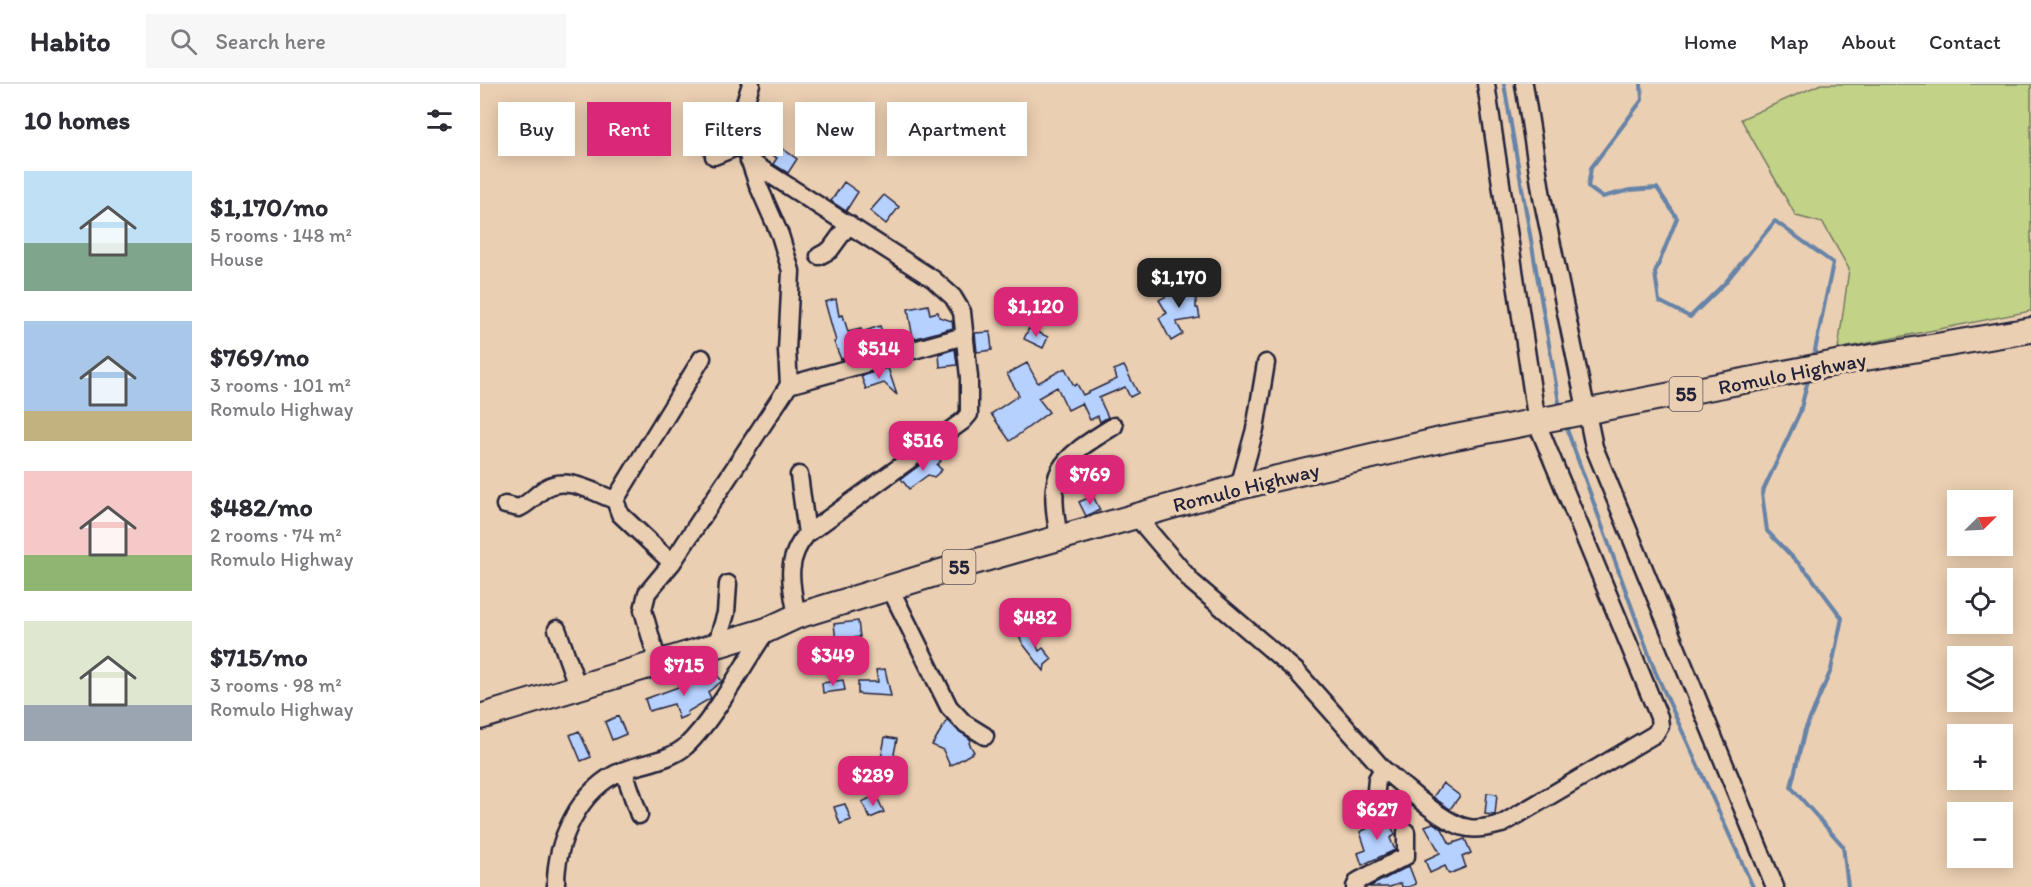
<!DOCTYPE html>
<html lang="en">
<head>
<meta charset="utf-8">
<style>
	:root { --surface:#fff; --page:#f7f7f7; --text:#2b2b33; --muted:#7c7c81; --line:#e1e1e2; --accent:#db2777 }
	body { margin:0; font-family:Itim,sans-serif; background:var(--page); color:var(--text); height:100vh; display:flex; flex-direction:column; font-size:22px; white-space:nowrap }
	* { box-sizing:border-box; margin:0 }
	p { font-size:20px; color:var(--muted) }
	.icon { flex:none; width:33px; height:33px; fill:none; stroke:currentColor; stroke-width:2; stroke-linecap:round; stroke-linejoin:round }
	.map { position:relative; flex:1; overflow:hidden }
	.details { display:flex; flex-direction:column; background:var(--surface); width:480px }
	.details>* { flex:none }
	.hud { position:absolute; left:18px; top:18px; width:570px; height:54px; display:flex; gap:12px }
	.needle { width:39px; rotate:66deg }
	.controls { position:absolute; left:1467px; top:406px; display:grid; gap:12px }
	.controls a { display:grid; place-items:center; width:66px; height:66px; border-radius:0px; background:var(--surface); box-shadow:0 3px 15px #0003; font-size:30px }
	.price { position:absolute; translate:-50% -51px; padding:0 14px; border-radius:12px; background:var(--accent); color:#fff; font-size:20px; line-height:39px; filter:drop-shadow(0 2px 3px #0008) }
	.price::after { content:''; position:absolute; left:50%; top:36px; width:18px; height:14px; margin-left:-9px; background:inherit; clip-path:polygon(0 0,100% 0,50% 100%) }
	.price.selected { background:#222; color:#fff }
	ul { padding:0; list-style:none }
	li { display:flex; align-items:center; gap:18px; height:150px; padding:0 24px }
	li span { display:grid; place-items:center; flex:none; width:168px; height:120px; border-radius:0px; color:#555 }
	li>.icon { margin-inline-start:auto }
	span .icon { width:72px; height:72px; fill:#fffc; stroke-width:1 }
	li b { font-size:26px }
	h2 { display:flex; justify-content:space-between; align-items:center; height:72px; padding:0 24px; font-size:26px }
	.tag { padding:0 21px; border-radius:0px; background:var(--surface); box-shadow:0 3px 15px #0003; font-size:21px; line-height:54px }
	.tag.selected { background:var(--accent); color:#fff }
	header { display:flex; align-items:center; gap:36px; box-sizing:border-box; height:84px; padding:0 30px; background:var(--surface); border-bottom:2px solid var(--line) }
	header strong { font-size:28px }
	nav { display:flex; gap:33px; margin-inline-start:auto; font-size:21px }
	.search { width:420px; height:54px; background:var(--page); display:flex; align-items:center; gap:15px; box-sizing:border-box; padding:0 21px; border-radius:0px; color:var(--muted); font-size:22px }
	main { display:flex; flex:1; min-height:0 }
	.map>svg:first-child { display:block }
	.green { fill:#c2d287; stroke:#727a61; stroke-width:1.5 }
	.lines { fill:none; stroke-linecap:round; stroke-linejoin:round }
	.stream { stroke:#6683a8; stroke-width:4 }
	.building { fill:#b7d1ff; stroke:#22223b; stroke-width:1.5 }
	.minor-casing { stroke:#22223b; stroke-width:21 }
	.highway-casing { stroke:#22223b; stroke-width:28 }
	.minor { stroke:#ebcfb2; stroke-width:16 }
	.highway { stroke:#ebcfb2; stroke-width:24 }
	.labels { text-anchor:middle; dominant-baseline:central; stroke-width:6; stroke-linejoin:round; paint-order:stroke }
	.shield { fill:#ebcfb2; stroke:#5e565f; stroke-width:1.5 }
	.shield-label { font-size:20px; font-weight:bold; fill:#22223b }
	.street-label { font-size:21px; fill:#22223b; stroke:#ebcfb2 }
</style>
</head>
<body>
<header>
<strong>Habito</strong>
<div class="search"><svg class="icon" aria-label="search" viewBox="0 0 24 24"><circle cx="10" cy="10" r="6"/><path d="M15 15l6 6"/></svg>Search here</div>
<nav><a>Home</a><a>Map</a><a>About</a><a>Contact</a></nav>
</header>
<main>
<section class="details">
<h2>10 homes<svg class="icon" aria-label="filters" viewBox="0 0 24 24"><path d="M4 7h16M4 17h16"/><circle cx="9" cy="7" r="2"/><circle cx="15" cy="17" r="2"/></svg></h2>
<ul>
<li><span style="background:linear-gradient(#bfe0f5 60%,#7fa58c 0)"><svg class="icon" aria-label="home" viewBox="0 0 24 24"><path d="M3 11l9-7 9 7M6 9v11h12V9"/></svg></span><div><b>$1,170/mo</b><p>5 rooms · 148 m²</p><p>House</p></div></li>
<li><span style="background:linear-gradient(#a9c7e8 75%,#c2b280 0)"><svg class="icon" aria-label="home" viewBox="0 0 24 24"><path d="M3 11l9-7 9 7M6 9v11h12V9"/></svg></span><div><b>$769/mo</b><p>3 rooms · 101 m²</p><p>Romulo Highway</p></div></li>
<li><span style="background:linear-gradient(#f6c9c9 70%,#8fb573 0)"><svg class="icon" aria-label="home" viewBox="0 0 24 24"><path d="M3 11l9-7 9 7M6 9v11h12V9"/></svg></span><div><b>$482/mo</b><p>2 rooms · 74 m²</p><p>Romulo Highway</p></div></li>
<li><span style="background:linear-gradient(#dfe7d0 70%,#9aa5b1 0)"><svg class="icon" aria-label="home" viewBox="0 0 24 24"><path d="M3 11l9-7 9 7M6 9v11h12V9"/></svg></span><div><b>$715/mo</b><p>3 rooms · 98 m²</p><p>Romulo Highway</p></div></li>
</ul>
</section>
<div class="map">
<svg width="1551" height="803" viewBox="0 0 1551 803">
	<rect width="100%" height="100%" fill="#ebcfb2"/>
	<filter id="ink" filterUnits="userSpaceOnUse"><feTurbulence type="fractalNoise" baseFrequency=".0167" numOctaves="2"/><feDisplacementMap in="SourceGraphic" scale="12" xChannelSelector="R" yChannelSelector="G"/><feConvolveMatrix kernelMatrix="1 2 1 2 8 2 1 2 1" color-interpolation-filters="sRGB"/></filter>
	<g filter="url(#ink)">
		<path class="green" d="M1341,0H1551V227L1358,265L1369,185L1343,139L1316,132L1261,35Z"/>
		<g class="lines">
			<path class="stream" d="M1024,0L1080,324
				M1161,0L1162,16L1111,84L1108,103L1122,113L1150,106L1177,104L1197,134L1175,189L1179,217L1210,233L1245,199L1295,137L1353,179L1333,276
				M1329,292L1320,328L1282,409L1287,447L1329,490L1362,534L1351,586L1325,646L1311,703L1363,762L1368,803
				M1085,340L1175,587L1273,803"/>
		</g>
		<path class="building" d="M279,27L289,33L282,47L272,43Z
			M275,45L317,75L308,89L293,80L297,74L276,62L272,51Z
			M364,98L378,108L366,127L351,117Z
			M404,111L419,123L406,140L390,127Z
			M692,202H716V224H718L720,234L696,238L703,250L691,257L679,234L687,229L679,216L692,209Z
			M356,215L359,232L363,231L368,248L381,245L382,248L400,242L407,262L395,266L392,258L368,265L372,272L361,275L354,258L356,257L345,218Z
			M448,221L450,230L458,228L459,233L472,237L473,244L433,255L428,225Z
			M549,244L568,253L563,264L544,255Z
			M510,248L512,266L497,268L495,249Z
			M475,265L477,281L460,283L459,270Z
			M547,279L558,299L585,284L594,302L597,300L603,311L637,295L634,286L644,282L658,309L650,313L645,303L619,314L628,333L620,338L618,332L610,336L602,319L588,326L577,303L558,314L569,328L530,357L511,330L539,311L527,290Z
			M408,284L417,311L404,299L386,305L381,292Z
			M455,370L461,377L457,381L462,386L454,393L448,391L429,405L421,395Z
			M613,412L620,426L606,432L599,418Z
			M378,537L380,553L356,556L354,540Z
			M550,545L559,567L563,564L572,575L565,581L564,587L543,560L538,550Z
			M405,585L411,612L378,610V598H398L396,586Z
			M236,590L242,597L228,608L231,614L207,628L208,631L199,635L194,620L169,627L165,615L212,598L213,600L222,596L224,599Z
			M363,596L365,606L343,609L342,599Z
			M138,632L146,650L132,656L125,638Z
			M467,636L491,656L489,659L494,668L470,682L463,666L452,661Z
			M99,647L111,673L101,677L90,651Z
			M405,653L417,655L414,670L423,676L417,685L401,675Z
			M963,699L980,712L970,725L953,713Z
			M1007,709L1017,710L1015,731L1005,730Z
			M396,711L404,728L390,734L382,718Z
			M365,720L371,736L360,740L354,723Z
			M908,734L915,751L910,754L915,766L882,781L878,769L886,766L880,748Z
			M953,739L962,745L970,760L985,755L991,769L982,773L986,783L969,790L965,782L950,789L945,776L960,769L945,742Z
			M929,782L936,800L928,803H922L921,799L910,803H889Z"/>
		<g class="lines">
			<defs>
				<path id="minor" d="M1044,0L1062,113L1114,363L1295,803
					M234,72L264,60
					M269,77L453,195L473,213L482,228L489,293V330L483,337L327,450C304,476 311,501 317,532
					M339,172L350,166L369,140
					M309,301L484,252
					M319,391L327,450
					M759,403L775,345L786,279
					M25,421L39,424C50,419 56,410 66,404C86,391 115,409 135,416
					M656,432L712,498L816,587L903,685L897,695L894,728
					M579,454C567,385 576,378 634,342
					M192,479L140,430L135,416L222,274
					M410,504L469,623L484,639L505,652
					M77,545L98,604
					M237,559L246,529L248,500
					M178,579L163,526L167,509L192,479L309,301L307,267L311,187L300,151L278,101L261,51L260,35L271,0
					M903,685C923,701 964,741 989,744C1000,746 1012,742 1022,740L1175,650L1180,642L1179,633L1057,339L1006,0
					M144,687L159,731
					M76,803C75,758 99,705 142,687C162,679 189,677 206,662C234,636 264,579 287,546
					M875,803L878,797L926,772V748"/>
				<path id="highway" d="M0,633L287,546L317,532L487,480L759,403L965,355L1356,279L1551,246"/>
			</defs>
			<use href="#minor" class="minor-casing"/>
			<use href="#highway" class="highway-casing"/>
			<use href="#minor" class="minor"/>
			<use href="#highway" class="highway"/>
		</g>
	</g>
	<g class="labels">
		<g class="shield">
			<rect x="1189.5" y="293" width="33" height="34" rx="4.5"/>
			<rect x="462.5" y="466" width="33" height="34" rx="4.5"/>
		</g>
		<g class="shield-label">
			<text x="1206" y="310">55</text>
			<text x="479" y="483">55</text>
		</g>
		<g class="street-label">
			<text transform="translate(1312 289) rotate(-11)">Romulo Highway</text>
			<text transform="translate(766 403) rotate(-14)">Romulo Highway</text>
		</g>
	</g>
</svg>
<div class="controls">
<a><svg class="needle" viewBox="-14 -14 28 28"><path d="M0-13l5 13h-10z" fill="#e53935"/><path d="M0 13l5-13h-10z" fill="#7c7c81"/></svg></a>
<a><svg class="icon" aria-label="locate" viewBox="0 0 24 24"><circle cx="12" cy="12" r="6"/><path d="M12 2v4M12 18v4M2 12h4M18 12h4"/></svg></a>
<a><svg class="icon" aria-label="layers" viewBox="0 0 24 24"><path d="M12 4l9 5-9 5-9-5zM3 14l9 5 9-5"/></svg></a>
<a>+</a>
<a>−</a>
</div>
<b class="price selected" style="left:699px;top:225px">$1,170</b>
<b class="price" style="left:556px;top:254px">$1,120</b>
<b class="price" style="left:399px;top:296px">$514</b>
<b class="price" style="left:443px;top:388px">$516</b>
<b class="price" style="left:610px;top:422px">$769</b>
<b class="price" style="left:555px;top:565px">$482</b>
<b class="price" style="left:353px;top:603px">$349</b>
<b class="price" style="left:204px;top:613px">$715</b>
<b class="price" style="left:393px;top:723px">$289</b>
<b class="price" style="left:897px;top:757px">$627</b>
<div class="hud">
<a class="tag">Buy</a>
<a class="tag selected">Rent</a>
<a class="tag">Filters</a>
<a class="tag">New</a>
<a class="tag">Apartment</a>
</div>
</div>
</main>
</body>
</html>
